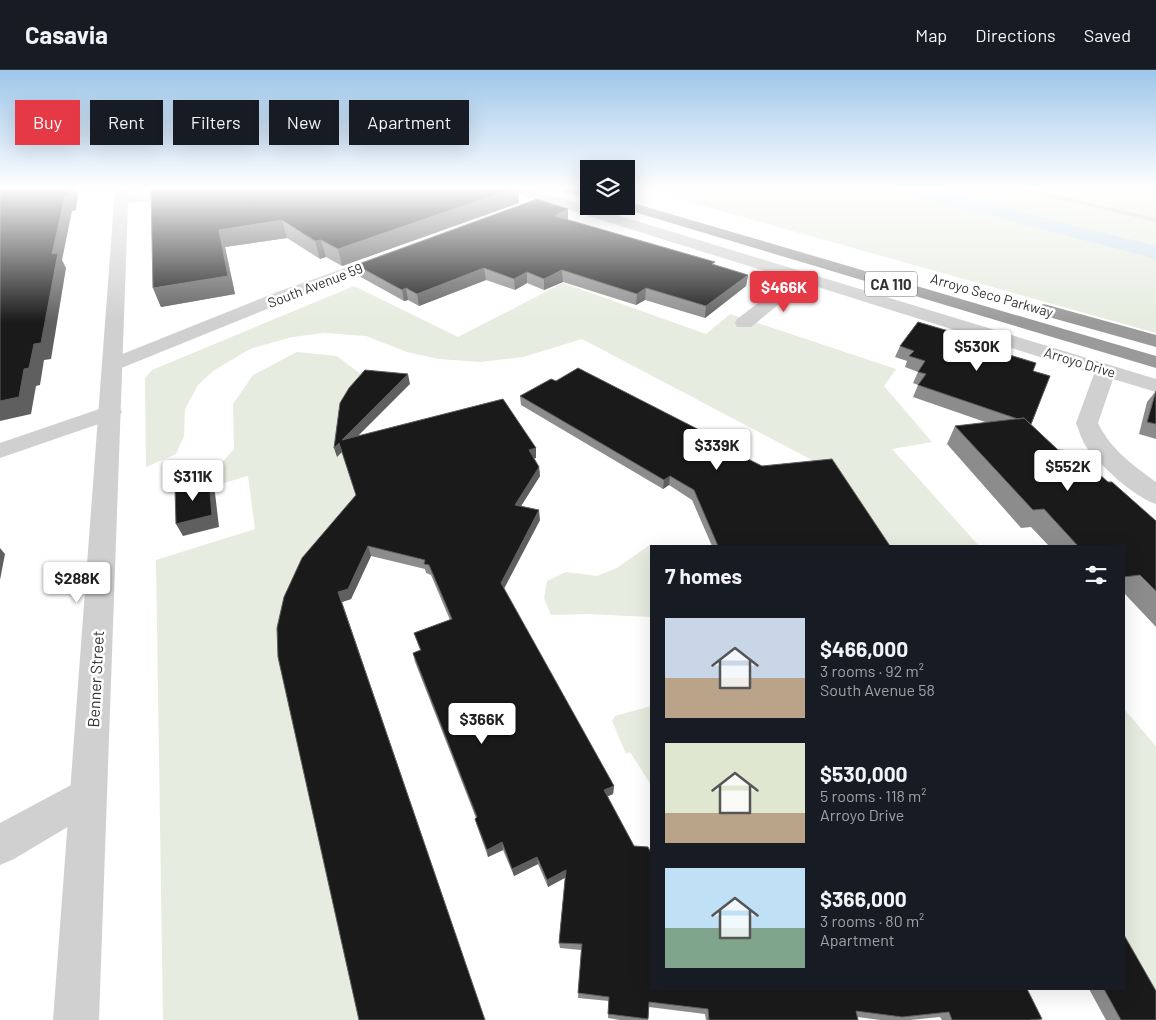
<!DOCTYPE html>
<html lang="en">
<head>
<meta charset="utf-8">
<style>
	:root { --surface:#171b24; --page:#242831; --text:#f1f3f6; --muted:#9ea1a6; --line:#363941; --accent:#e63946 }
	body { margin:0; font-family:Barlow,sans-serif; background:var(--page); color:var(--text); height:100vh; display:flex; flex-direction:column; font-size:19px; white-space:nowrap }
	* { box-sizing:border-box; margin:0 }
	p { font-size:16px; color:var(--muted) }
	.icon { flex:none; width:28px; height:28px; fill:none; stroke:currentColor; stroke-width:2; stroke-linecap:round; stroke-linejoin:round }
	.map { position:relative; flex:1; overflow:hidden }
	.panel { position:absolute; left:650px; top:475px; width:475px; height:445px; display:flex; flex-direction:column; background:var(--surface); border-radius:0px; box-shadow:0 5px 20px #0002 }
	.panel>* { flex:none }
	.hud { position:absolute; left:15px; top:30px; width:475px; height:45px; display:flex; gap:10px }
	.buttons { position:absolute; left:580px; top:90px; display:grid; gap:10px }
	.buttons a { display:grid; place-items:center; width:55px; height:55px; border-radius:0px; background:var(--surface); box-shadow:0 5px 20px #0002; font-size:25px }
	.price { position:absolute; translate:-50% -42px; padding:0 11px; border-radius:5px; background:#fff; color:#222; font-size:16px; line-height:32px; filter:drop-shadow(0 1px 2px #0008) }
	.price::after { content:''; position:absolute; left:50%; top:30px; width:15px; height:11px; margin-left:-8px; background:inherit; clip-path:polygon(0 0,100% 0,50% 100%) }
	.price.current { background:var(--accent); color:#fff }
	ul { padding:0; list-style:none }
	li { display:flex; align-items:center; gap:15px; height:125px; padding:0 15px }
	li span { display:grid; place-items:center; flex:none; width:140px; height:100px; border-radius:0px; color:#555 }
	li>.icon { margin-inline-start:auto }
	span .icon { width:60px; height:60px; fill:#fffc; stroke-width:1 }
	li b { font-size:21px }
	h2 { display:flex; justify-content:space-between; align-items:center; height:60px; padding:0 15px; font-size:21px }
	.chip { padding:0 18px; border-radius:0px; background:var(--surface); box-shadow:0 5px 20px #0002; font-size:18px; line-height:45px }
	.chip.current { background:var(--accent); color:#fff }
	header { display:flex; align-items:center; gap:30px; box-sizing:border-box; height:70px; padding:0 25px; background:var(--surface); border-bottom:1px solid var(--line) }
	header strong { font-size:24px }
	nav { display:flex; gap:28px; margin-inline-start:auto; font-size:18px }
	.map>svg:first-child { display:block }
	.green { fill:#e6ecdf }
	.water { fill:#cfe2ee }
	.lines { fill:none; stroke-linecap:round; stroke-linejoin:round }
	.service { fill:#d0d0d0; fill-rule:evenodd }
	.minor { fill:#d0d0d0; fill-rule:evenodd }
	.tertiary { fill:#d0d0d0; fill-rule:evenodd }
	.motorway { fill:#9a9a9a; fill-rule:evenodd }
	.wall { fill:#8c8c8c }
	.shaded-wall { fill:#5f5f5f }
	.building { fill:#1a1a1a; stroke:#5f5f5f }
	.labels { text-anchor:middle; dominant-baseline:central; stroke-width:5; stroke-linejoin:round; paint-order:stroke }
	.far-street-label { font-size:14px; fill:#333; stroke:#fff }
	.shield { fill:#fff; stroke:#707070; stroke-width:1 }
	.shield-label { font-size:15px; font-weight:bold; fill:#333 }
	.street-label { font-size:16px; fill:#333; stroke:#fff }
</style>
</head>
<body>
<header>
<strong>Casavia</strong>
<nav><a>Map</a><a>Directions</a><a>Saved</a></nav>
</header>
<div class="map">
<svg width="1156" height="950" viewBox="0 0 1156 950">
	<rect width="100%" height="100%" fill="#fff"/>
	<path class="green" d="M643,119H1156V263Z
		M563,213L706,264L730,244L896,299L884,316L932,372L892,379L979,476H881L829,399L582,269L523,287L480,292L439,289L407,282L366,266L324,263L292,267L250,279L213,301L198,315L185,339L184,366L176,384L146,397L145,308L152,300L354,216L458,267Z
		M297,282L337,286L367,309L339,373L359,434L336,461L363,950H163L156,490L255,459L248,406L193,422L192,416L218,397L234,379L233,334L253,305Z
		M648,476H655H651V547L587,544L551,545L544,528L547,511L566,502L597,506L617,498Z
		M651,636V715L630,682L626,684L612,651L615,646Z
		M1124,639L1156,676V932L1124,876Z"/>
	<path class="water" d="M887,119H933L1156,176V189Z"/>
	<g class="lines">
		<path class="service" d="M76,119H84L82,123L56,127L52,125Z
			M1016,119H1029L1156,148V152Z"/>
		<path class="minor" d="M510,119H531L1156,309V322L1113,309L1098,353C1111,380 1133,395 1156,412V434C1134,427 1101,396 1087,378C1082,371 1079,361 1076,353L1094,304L805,213L751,257H737L735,253L737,249L790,209L512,122Z
			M393,181L401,186L399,189L289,230L119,299L112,301L105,299L102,295L105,291L277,222Z
			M111,335L119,337L122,342L119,347L0,388V373Z
			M88,706L101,711L107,724L101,737L14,789L0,795V753Z"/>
		<path class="tertiary" d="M115,119H129V126L170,119H199L192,123L128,134L99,950H53Z"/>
		<path class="motorway" d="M563,119L589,120V128L565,122Z
			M626,131L1156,286V298L621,138L620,136H626Z
			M1044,234L1156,265V277L1038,244L1035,240L1038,236Z"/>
	</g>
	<path class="wall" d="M151,119H518L519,133L342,196L326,187L320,189L287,168L225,177L235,224L161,237L153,218Z
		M568,139V150L748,205L746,216L705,248L645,230L636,235L563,212L544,220L527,213L515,220L486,210L419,236L408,230L404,231L359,206L356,195Z
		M900,276L1004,283L1033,301L1050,306L1031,355L1058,380L1108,412L1156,451V557L1124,523V476H1049L1031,457L1021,458L947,374L955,356L988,353L913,327L918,315L913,313L918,302L905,297L907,291L895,287Z
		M556,311L715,372L890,476H712L692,430L669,415L663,419L521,335L520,326Z
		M410,314L358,366L536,378V388H534L539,397L540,406L521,436L540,450L504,519L614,716L613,724L608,726L651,919L1042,949L1038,950H942L940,947L910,950H881L857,947L858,950H706L705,944L649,937L648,950H620L608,948L609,931L578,928L581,880L560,878L559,873L565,808L548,817L538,794L514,806L503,780L488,787L477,756L475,749L476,748L415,592L413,583L420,580L414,563L450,550L431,505L426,503L425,499L371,486L351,529L342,532L278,587L356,425L342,382L337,387Z
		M1156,321V369L1139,364L1147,332Z
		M1089,919H1124L1156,950H1106Z"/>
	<path class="shaded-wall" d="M33,119H75L78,125L76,140L72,141L62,190L66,198L51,289L44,290L40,315L36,316L31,344L0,351V331L24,299L52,184Z
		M512,119H518L519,133L342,196L338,179Z
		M568,139V149L555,156V146Z
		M282,150L287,168L225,177L235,224L161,237L153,218L219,160Z
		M321,170L326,187L320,189L315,171Z
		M484,198L486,210L419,236L417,224Z
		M562,200L563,212L544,220V209Z
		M527,202V213L515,220L514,209Z
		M748,205L746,216L705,248L706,236Z
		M406,218L408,230L404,231L402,220Z
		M646,218L645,230L636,235L637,224Z
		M408,304L410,314L345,379L342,370Z
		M339,373L342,382L337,387L334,378Z
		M536,378V388L529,390V380Z
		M539,397L540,406L516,444L515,435Z
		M670,406L669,415L663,419L664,410Z
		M209,411L215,423L219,457L183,466L176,454Z
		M539,440L540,450L502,522L501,513Z
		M368,476L371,486L351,529L342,532L485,950L338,522Z
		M0,478L5,484L0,510Z
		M614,716L613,724L604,728V720Z
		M502,772L503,780L488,787L487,780Z
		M537,787L538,794L514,806L512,799Z
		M566,800V807L548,817L547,810Z"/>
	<path class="building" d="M1,119H70L69,126L65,127L52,184L58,183L41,273L34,274L29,298L24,299L19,327L0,331V121Z
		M151,119H512L338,179L321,170L315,171L282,150L219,160L228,206L153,218Z
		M537,129L568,139L555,146L715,192L712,194L748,205L706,236L646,218L637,224L562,200L544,209L527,202L514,209L484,198L417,224L406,218L402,220L356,195Z
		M918,252L1006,278L1003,283L1036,293L1033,301L1050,306L1031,354L1029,353L1024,348L1018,349L918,315L926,304L918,302L925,291L909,286L914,281L900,276Z
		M578,298L715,368L712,371L762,396L832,389L890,476H718L694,420L670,406L664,410L520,326L551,309L556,311Z
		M365,300L408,304L342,370L503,329L536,378L529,380L539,397L515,435L539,440L501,513L614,716L604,720L634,776L648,777L651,783V919H1027L1042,949L1029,950H952L949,942L902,947L856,941L858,950H709L708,939L649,932L648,949L608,944L609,927L578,923L582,874L559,873L566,800L547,810L537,787L512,799L502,772L487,780L475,749L477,747L413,583L421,580L414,563L452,549L429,495L424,494L425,490L368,476L348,519L338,522L485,950H359L278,587L277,558L284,527L302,488L356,425L339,373L334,378L340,333L349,318Z
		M1156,321V354L1147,352Z
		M1024,348L1058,380L1073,381L1108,412H1112L1156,451V521L1140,505L1124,507V476H1078L1044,439L1033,440L955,356Z
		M209,411L212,445L176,454L175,419Z
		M1124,865L1156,921V950H1121L1104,919H1124Z"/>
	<linearGradient id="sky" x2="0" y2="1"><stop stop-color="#9ec6ea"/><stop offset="0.47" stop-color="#fff"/><stop offset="1" stop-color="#fff" stop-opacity="0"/></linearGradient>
	<rect width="1156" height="252" fill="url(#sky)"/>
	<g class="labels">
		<g class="far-street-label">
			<text transform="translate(315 215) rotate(-21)">South Avenue 59</text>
			<text transform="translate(992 225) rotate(16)">Arroyo Seco Parkway</text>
			<text transform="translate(1080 292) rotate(17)">Arroyo Drive</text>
		</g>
		<rect class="shield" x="865" y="201.5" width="52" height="25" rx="4"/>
		<g class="shield-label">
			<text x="891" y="214">CA 110</text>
		</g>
		<g class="street-label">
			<text transform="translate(95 609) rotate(-87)">Benner Street</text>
		</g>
	</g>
</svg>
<div class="buttons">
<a><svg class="icon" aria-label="layers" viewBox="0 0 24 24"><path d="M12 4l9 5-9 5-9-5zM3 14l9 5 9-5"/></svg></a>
</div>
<b class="price current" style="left:784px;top:243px">$466K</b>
<b class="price" style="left:977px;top:302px">$530K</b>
<b class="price" style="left:717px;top:401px">$339K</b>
<b class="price" style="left:1068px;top:422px">$552K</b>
<b class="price" style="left:193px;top:432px">$311K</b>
<b class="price" style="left:77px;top:534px">$288K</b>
<b class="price" style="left:482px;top:675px">$366K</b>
<div class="hud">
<a class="chip current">Buy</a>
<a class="chip">Rent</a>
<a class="chip">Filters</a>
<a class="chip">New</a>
<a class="chip">Apartment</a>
</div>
<section class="panel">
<h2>7 homes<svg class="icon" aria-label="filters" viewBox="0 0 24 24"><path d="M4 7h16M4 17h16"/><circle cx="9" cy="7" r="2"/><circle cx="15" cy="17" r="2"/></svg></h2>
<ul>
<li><span style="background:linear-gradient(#c9d6e8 60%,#b9a48a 0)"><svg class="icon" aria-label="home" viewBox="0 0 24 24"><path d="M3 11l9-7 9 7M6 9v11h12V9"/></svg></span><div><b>$466,000</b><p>3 rooms · 92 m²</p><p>South Avenue 58</p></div></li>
<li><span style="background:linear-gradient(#dfe7d0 70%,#b9a48a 0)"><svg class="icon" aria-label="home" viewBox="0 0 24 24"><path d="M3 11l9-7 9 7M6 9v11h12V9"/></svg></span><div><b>$530,000</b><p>5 rooms · 118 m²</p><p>Arroyo Drive</p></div></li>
<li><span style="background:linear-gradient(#bfe0f5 60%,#7fa58c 0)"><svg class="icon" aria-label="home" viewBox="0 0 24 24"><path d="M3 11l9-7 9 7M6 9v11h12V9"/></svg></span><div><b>$366,000</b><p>3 rooms · 80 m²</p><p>Apartment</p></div></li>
</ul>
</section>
</div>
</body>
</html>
